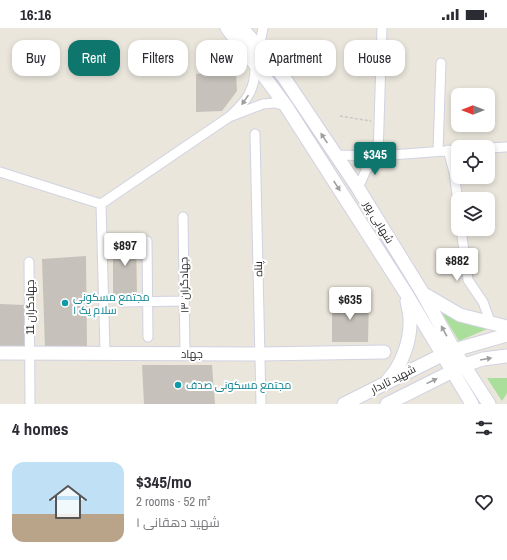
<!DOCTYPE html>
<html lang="en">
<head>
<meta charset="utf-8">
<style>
	:root { --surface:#fff; --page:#f2f2f3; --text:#2b2b33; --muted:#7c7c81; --line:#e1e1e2; --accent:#0f766e }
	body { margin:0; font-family:"Archivo Narrow",Cairo,sans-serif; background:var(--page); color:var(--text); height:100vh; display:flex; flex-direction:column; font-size:15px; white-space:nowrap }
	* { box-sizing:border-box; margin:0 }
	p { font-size:13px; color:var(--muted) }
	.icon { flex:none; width:22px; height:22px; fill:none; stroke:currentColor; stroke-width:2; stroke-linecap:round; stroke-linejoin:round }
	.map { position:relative; height:376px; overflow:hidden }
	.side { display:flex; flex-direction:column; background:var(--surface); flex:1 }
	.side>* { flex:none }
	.top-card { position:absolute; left:12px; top:12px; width:483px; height:36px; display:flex; gap:8px }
	.needle { width:26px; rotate:270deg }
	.controls { position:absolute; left:451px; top:60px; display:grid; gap:8px }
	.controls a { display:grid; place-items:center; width:44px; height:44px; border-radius:8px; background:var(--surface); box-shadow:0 2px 6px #0003; font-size:20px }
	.price { position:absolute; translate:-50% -34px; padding:0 9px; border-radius:4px; background:#fff; color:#222; font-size:13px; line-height:26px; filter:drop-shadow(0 1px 2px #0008) }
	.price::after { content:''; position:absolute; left:50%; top:24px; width:12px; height:9px; margin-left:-6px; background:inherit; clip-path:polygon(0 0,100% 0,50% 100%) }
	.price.active { background:var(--accent); color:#fff }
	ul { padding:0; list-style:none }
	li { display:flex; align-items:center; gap:12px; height:100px; padding:0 12px }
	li+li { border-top:1px solid var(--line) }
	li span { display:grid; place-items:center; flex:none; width:112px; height:80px; border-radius:12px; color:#555 }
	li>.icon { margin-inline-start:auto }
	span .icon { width:48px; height:48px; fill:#fffc; stroke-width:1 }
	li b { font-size:17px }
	h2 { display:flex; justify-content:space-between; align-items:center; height:48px; padding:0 12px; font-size:17px }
	.tag { padding:0 14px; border-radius:12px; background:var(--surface); box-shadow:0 2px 6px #0003; font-size:14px; line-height:36px }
	.tag.active { background:var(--accent); color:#fff }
	.status { display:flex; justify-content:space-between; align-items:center; height:28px; padding:0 20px; background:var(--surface); direction:ltr }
	.status svg { height:11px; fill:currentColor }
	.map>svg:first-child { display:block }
	.green { fill:#aade9b }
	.building { fill:#c6c2bb }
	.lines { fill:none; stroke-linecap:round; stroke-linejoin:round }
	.street-casing { stroke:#d1d2e1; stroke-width:11 }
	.secondary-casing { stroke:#d1d2e1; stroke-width:15 }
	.path { stroke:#c7c7c7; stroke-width:1.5; stroke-dasharray:3 2; stroke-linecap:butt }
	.street { stroke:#fff; stroke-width:9 }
	.secondary { stroke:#fff; stroke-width:13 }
	.oneway { fill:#9f9f9f }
	.culture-dot { fill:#0f9aa8; stroke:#fff; stroke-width:1.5 }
	.labels { text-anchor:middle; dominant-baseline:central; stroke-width:4; stroke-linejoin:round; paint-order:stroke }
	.street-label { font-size:11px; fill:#292929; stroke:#fff }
	.culture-label { font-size:11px; fill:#0d838f; stroke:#fff; text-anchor:start }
</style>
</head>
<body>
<div class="status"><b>16:16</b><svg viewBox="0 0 49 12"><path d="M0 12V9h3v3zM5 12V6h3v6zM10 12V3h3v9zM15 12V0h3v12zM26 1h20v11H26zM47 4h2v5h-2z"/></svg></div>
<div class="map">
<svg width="507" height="376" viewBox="0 0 507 376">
	<rect width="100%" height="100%" fill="#eae6dc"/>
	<path class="green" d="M442,285L467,296L487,301L459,313Z
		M487,350H507V365L502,373Z"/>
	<path class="building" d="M236,44L237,63L222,83L196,84V46Z
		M136,210L137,267H113V211Z
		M86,228L87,319L45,321L42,231Z
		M332,272H369L368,314H332Z
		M0,276L25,277L26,321H0Z
		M142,337H212L215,376H144Z"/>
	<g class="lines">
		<defs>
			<path id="street" d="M259,20L263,0
				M255,36C256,61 247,73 229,89L263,76L274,75L286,78
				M255,106L261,376
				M488,120L507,119
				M448,122L454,144L458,174
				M438,123L441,35
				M336,127L378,128L458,122
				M378,128L382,0
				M0,144L101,176
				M358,160L366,142L378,128
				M101,176L229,89
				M101,176L105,325
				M183,189L185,326
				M461,201L468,252L483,274L491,296
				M147,213L148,309
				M29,234L30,376
				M122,274L184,273"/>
			<path id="secondary" d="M227,0L255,36L286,78L407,267L472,376
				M242,0L283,48L358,160L422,264L454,322L489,376
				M424,266L460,287L507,299
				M0,325L260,326L384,324
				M388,352C402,337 411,312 410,291C410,285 408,279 407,273
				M344,376L442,327L454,322L507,307
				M387,376L465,337L483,331L507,328"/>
		</defs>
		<use href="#street" class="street-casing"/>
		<use href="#secondary" class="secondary-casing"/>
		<path class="path" d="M340,88L371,93"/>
		<use href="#street" class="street"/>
		<use href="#secondary" class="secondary"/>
	</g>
	<defs><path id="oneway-solid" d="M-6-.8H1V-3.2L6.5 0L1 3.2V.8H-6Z"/></defs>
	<g class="oneway">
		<use href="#oneway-solid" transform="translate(245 72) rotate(125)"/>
		<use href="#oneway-solid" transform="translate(324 110) rotate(-124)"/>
		<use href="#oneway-solid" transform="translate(337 158) rotate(57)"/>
		<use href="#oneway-solid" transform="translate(444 303) rotate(-119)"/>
		<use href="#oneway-solid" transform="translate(486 331) rotate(-10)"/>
		<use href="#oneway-solid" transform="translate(432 353) rotate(-26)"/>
	</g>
	<g class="culture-dot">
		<circle cx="65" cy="275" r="4"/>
		<circle cx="178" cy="357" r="4"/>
	</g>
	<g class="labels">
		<g class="street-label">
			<text transform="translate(379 194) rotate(59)">شهابی پور</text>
			<text transform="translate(258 241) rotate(-91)">پناه</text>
			<text transform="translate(184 257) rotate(-91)">جهادگران ۱۳</text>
			<text transform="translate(30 279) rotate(-90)">جهادگران 11</text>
			<text x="192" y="326">جهاد</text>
			<text transform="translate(393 351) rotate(-27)">شهید تابدار</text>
		</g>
		<g class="culture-label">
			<text x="73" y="269">مجتمع مسکونی<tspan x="73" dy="13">سلام یک ۱</tspan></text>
			<text x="186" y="357">مجتمع مسکونی صدف</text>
		</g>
	</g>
</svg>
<div class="controls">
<a><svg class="needle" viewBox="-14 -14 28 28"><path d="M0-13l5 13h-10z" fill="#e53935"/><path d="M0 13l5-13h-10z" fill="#7c7c81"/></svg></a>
<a><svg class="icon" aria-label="locate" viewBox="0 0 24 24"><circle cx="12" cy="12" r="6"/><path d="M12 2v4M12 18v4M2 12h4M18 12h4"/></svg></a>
<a><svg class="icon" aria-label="layers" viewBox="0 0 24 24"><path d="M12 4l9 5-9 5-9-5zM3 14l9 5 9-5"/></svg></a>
</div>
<b class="price active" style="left:375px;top:148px">$345</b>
<b class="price" style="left:125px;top:239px">$897</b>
<b class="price" style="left:457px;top:254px">$882</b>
<b class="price" style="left:350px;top:293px">$635</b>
<div class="top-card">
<a class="tag">Buy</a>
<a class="tag active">Rent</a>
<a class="tag">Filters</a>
<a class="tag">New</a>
<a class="tag">Apartment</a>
<a class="tag">House</a>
</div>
</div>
<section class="side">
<h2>4 homes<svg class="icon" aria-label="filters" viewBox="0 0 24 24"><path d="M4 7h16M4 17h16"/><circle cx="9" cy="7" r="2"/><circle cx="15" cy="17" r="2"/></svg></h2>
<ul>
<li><span style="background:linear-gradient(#bfe0f5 65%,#b9a48a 0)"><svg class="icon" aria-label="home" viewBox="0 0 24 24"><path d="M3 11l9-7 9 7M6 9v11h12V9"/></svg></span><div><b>$345/mo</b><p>2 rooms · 52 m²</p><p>شهید دهقانی ۱</p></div><svg class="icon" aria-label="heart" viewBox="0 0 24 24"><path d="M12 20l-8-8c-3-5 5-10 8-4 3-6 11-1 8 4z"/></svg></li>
</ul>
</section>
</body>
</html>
